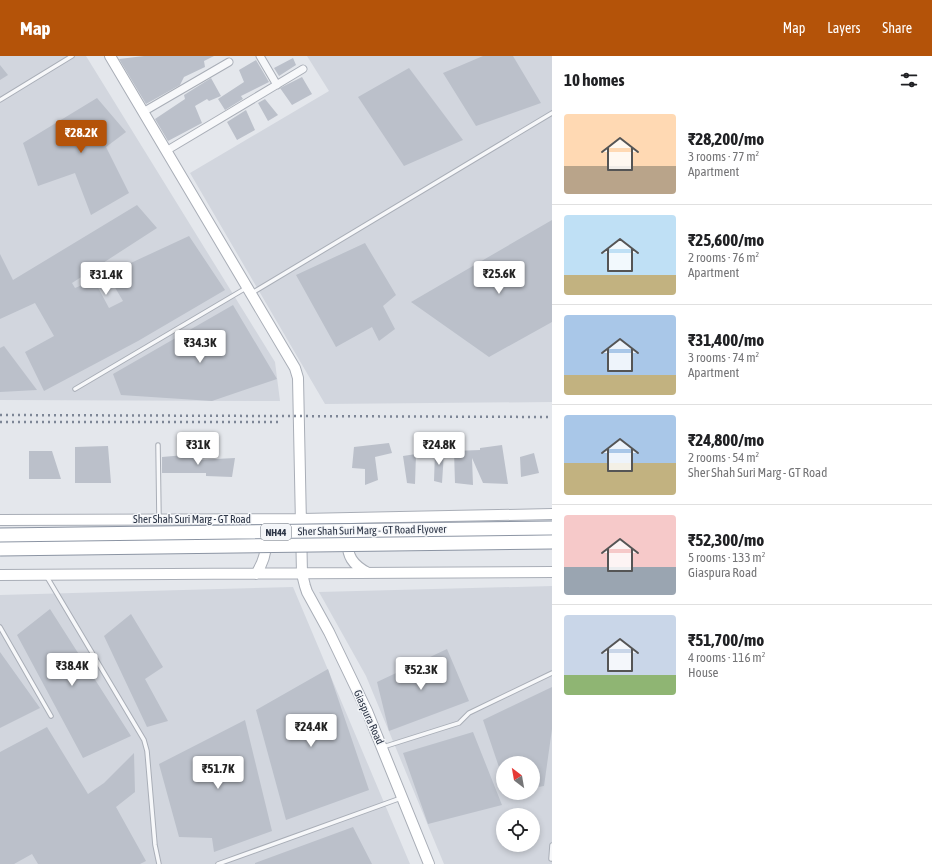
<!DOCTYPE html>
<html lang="en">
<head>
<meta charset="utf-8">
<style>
	:root { --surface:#fff; --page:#f6f6f6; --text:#202124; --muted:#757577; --line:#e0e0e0; --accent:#b45309 }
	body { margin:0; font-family:"Asap Condensed",sans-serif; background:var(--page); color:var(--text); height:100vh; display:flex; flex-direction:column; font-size:15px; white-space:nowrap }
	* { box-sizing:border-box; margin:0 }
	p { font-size:13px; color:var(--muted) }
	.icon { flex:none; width:22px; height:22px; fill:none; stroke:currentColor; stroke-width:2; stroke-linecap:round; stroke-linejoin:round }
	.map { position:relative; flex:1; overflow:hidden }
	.panel { display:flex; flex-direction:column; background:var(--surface); width:380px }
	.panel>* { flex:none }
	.needle { width:26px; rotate:329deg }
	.fabs { position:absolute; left:496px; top:700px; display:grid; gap:8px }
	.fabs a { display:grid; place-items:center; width:44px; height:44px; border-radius:50%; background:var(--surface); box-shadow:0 2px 6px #0003; font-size:20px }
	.price { position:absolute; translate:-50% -34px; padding:0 9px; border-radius:4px; background:#fff; color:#222; font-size:13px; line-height:26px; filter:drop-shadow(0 1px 2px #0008) }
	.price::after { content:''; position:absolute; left:50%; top:24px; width:12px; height:9px; margin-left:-6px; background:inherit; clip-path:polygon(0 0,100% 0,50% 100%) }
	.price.active { background:var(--accent); color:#fff }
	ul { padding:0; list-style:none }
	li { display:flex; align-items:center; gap:12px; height:100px; padding:0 12px }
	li+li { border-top:1px solid var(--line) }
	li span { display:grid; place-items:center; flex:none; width:112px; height:80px; border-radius:4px; color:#555 }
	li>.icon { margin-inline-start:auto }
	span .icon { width:48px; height:48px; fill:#fffc; stroke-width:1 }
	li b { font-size:17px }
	h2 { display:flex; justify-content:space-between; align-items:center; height:48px; padding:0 12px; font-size:17px }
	header { display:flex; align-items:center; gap:24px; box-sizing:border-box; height:56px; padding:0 20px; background:var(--accent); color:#fff }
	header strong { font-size:19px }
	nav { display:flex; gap:22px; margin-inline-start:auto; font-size:14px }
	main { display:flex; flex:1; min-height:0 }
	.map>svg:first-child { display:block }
	.built { fill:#d2d6de; fill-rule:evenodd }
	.building { fill:#bbc0ca }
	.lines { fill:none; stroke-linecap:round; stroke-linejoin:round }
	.lane-casing { stroke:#a9aeb7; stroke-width:5.5 }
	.street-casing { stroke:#a9aeb7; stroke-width:9 }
	.secondary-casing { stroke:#a9aeb7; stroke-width:12 }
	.lane { stroke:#f7f8fa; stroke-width:3.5 }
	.street { stroke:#f7f8fa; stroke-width:7 }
	.secondary { stroke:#fff; stroke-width:10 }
	.rail { stroke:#7d8696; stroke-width:2.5; stroke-dasharray:2 4; stroke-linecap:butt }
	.highway-bridge-casing { stroke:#8b94a3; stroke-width:15; stroke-linecap:butt }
	.highway-bridge { stroke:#fff; stroke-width:13 }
	.labels { text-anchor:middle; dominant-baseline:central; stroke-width:3; stroke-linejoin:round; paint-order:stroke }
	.shield { fill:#f4f6f9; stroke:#676e7b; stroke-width:1 }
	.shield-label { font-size:10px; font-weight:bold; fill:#2b3445 }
	.street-label { font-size:11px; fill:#2b3445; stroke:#f4f6f9 }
</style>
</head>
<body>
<header>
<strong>Map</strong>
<nav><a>Map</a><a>Layers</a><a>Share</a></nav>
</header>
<main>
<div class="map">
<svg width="552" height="808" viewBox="0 0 552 808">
	<rect width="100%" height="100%" fill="#e4e7ec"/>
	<path class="built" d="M0,0H86L275,306L280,345L0,344Z
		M307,0H552V346L325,348L190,117L329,35Z
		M552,530V808H444L366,620L319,536ZM503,707H533V737H503ZM503,759H533V789H503Z
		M293,531L410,808H0V539Z"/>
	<path class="building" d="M144,0H214L204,5L205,11L184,21L180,29L146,48L119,3Z
		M483,0H513L541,47L476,70L443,17Z
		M293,2L296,9L279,20L274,12Z
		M256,4L269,26L241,40L243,43L225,54L218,43L244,26L239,14Z
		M0,9L8,19L0,24Z
		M409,12L463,84L404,110L358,41Z
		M302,21L312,38L292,49L280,32Z
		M211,22L221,40L209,45L207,43L195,50L202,67L168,85L155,63L185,43L184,39Z
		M97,42L126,76L106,91L129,137L91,159L75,117L38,130L23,87Z
		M265,43L278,59L268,65L258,47Z
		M246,54L255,74L237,84L227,66Z
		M137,149L157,172L72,227L75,232L94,224L109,252L123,245L107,218L189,180L225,234L138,285L44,335L25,296L54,280L35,247L0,263V198L13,224Z
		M552,164V266L489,301L411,246Z
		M365,187L396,239L383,250L395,273L379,285L372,271L336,291L296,219Z
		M233,249L277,323L212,345L121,339L113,318Z
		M4,290L37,334L0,336V292Z
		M389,387L392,397L375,401L378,424L365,429V413L352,412L354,391Z
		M502,389L508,428L483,427L472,402L473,429L455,427L454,395L480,394V392Z
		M108,390L111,427H75V391Z
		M29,395H52L61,423H29Z
		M435,395L444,396L442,427L434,425Z
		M534,397L539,417L521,421L520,401Z
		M196,398V404L235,402L232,421L206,420V417H162V401Z
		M416,398L415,428L407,427L403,400Z
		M50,553L131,680L83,702L17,579Z
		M131,558L163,611L145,623L168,665L147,671L104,580Z
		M447,593L469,645L389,675L377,626Z
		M0,596L40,652L0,672Z
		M328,613L369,734L286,764L256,654Z
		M552,631V673L544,730L533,732V707H503L502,720L483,664Z
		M245,664L272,775L214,796L212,782L179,781L159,708Z
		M47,671L88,738L104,727L134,697L135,736L116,751L146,805L140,808H38L32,798L14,808H0V696Z
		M473,676L502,749L428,768L403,697Z
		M353,771L372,808H255V807Z"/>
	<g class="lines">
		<defs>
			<path id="lane" d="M0,44L72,0
				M252,237L552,57
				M75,333L246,232
				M158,389L159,462
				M47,521L144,684L147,695L155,789L159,808
				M0,571L51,660
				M383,691L459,667L469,657L552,617
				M551,803L552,789
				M218,808L401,742"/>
			<path id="street" d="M260,0L277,29
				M143,56L229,6
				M166,95L303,13"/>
			<path id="secondary" d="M110,0L295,312L298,322L302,518L305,530L307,536L329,576L367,655L429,808
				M0,464L302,463L552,458
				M348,482C346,500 353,509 368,517
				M256,518C263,507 267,497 266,483
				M0,519L552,516"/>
		</defs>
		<use href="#lane" class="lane-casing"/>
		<use href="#street" class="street-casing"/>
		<use href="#secondary" class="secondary-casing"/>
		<use href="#lane" class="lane"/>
		<use href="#street" class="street"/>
		<use href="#secondary" class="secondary"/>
		<path class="rail" d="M0,359L552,361
			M0,366H282"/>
		<defs>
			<path id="highway-bridge" d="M0,479L552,472
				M0,493L552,486"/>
		</defs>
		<use href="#highway-bridge" class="highway-bridge-casing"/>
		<use href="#highway-bridge" class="highway-bridge"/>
	</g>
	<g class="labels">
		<rect class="shield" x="261" y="468" width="30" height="16" rx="3"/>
		<g class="shield-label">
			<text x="276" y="476">NH44</text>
		</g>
		<g class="street-label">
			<text x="192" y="463">Sher Shah Suri Marg - GT Road</text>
			<text transform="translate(372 474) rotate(-1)">Sher Shah Suri Marg - GT Road Flyover</text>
			<text transform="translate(369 661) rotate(66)">Giaspura Road</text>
		</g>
	</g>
</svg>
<div class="fabs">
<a><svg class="needle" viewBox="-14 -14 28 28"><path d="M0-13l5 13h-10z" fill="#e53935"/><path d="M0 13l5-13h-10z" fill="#757577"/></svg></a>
<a><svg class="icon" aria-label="locate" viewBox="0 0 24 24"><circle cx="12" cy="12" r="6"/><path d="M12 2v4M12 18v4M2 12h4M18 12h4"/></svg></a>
</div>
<b class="price active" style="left:81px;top:98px">₹28.2K</b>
<b class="price" style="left:499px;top:239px">₹25.6K</b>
<b class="price" style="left:106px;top:240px">₹31.4K</b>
<b class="price" style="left:200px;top:308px">₹34.3K</b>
<b class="price" style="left:198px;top:410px">₹31K</b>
<b class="price" style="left:439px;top:410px">₹24.8K</b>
<b class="price" style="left:72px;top:631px">₹38.4K</b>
<b class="price" style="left:421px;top:635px">₹52.3K</b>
<b class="price" style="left:311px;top:692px">₹24.4K</b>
<b class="price" style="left:218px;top:734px">₹51.7K</b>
</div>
<section class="panel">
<h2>10 homes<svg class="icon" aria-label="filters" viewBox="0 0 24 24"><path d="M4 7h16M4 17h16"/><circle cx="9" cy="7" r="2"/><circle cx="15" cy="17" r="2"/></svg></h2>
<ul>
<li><span style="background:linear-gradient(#ffd9b3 65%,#b9a48a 0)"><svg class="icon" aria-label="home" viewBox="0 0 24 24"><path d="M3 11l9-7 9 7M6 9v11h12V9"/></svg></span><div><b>₹28,200/mo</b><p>3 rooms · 77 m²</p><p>Apartment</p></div></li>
<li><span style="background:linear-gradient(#bfe0f5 75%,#c2b280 0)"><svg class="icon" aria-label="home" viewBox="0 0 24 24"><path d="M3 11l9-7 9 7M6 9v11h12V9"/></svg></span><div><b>₹25,600/mo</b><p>2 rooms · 76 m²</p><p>Apartment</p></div></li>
<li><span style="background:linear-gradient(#a9c7e8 75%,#c2b280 0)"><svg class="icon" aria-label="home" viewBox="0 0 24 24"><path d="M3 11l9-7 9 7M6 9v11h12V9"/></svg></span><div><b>₹31,400/mo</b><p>3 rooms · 74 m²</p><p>Apartment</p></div></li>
<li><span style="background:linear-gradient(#a9c7e8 60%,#c2b280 0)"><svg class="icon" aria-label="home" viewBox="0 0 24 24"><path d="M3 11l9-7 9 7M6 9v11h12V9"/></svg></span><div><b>₹24,800/mo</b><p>2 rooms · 54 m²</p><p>Sher Shah Suri Marg - GT Road</p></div></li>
<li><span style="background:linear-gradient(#f6c9c9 65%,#9aa5b1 0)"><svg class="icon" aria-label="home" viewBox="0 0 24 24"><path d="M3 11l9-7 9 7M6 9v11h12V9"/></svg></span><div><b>₹52,300/mo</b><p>5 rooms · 133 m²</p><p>Giaspura Road</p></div></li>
<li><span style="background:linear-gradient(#c9d6e8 75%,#8fb573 0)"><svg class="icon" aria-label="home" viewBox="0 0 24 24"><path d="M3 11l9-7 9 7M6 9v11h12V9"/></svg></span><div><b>₹51,700/mo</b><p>4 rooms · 116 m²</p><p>House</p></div></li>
</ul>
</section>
</main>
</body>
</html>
